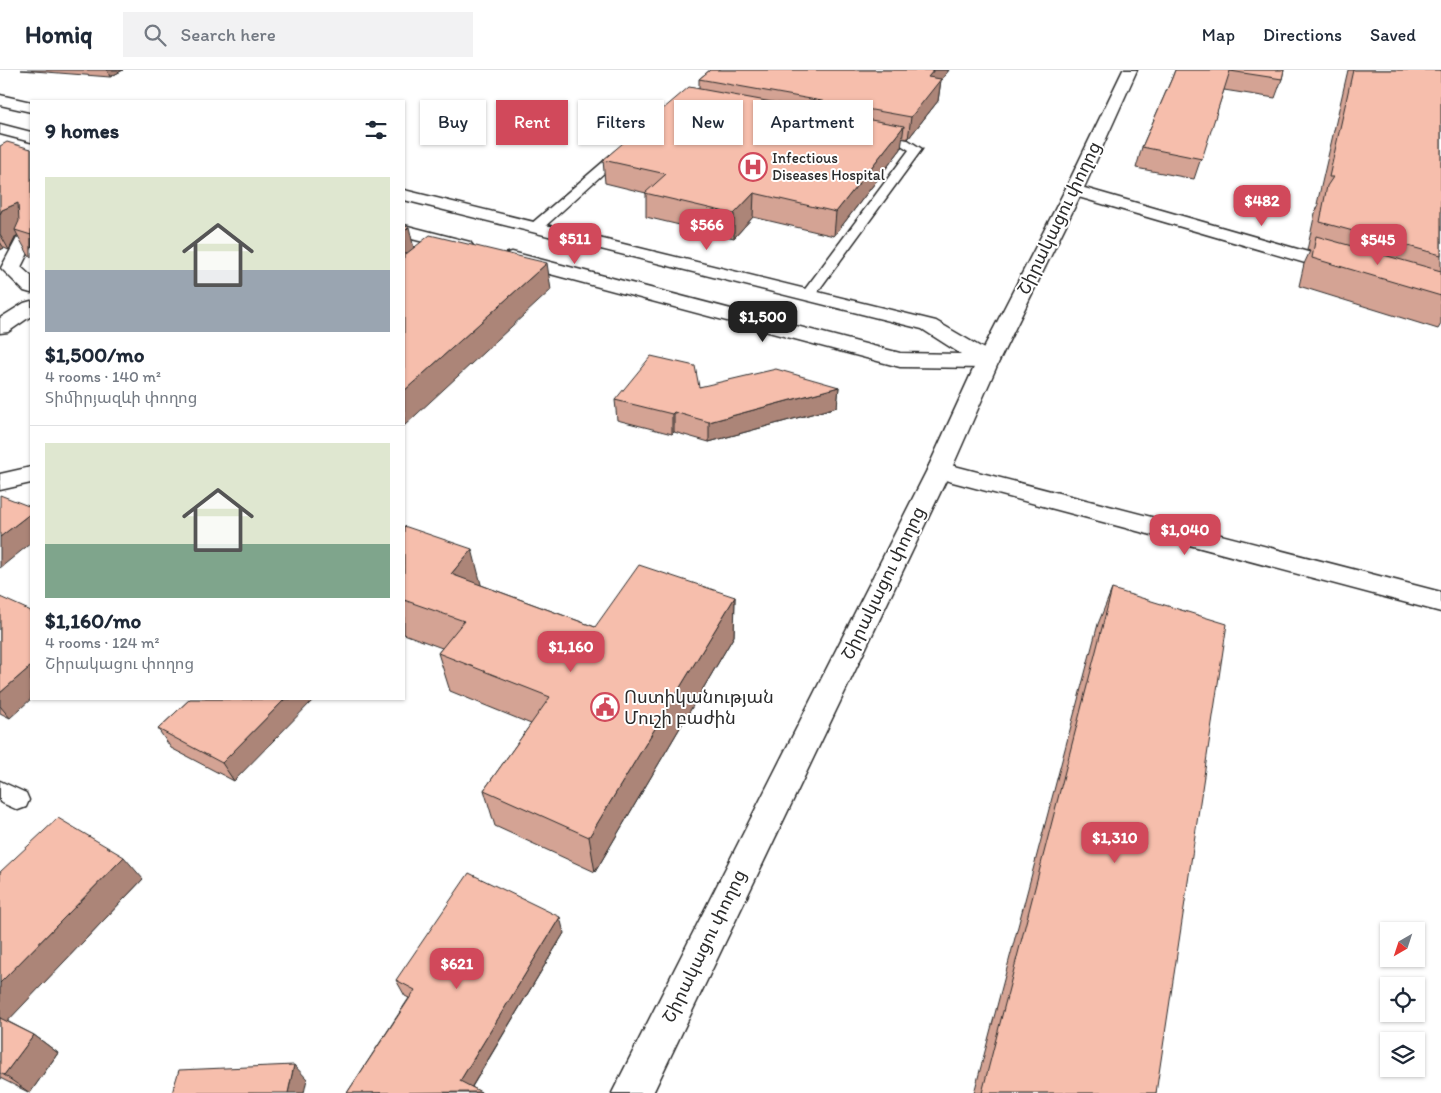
<!DOCTYPE html>
<html lang="en">
<head>
<meta charset="utf-8">
<style>
	:root { --surface:#fff; --page:#f2f2f3; --text:#1f2937; --muted:#747a83; --line:#e0e1e3; --accent:#d1495b }
	body { margin:0; font-family:Itim,"Noto Sans Armenian",sans-serif; background:var(--page); color:var(--text); height:100vh; display:flex; flex-direction:column; font-size:19px; white-space:nowrap }
	* { box-sizing:border-box; margin:0 }
	p { font-size:16px; color:var(--muted) }
	.icon { flex:none; width:28px; height:28px; fill:none; stroke:currentColor; stroke-width:2; stroke-linecap:round; stroke-linejoin:round }
	.map { position:relative; flex:1; overflow:hidden }
	.details { position:absolute; left:30px; top:30px; width:375px; height:600px; display:flex; flex-direction:column; background:var(--surface); border-radius:0px; box-shadow:0 1px 4px #0004 }
	.details>* { flex:none }
	.guide { position:absolute; left:420px; top:30px; width:475px; height:45px; display:flex; gap:10px }
	.needle { width:32px; rotate:219deg }
	.fabs { position:absolute; left:1380px; top:852px; display:grid; gap:10px }
	.fabs a { display:grid; place-items:center; width:45px; height:45px; border-radius:0px; background:var(--surface); box-shadow:0 1px 4px #0004; font-size:25px }
	.price { position:absolute; translate:-50% -42px; padding:0 11px; border-radius:10px; background:var(--accent); color:#fff; font-size:16px; line-height:32px; filter:drop-shadow(0 1px 2px #0008) }
	.price::after { content:''; position:absolute; left:50%; top:30px; width:15px; height:11px; margin-left:-8px; background:inherit; clip-path:polygon(0 0,100% 0,50% 100%) }
	.price.selected { background:#222; color:#fff }
	ul { padding:0; list-style:none }
	li { display:grid; align-content:center; gap:10px; height:265px; padding:0 15px }
	li+li { border-top:1px solid var(--line) }
	li span { display:grid; place-items:center; height:155px; border-radius:0px; color:#555 }
	li>.icon { margin-inline-start:auto }
	span .icon { width:90px; height:90px; fill:#fffc; stroke-width:1 }
	li b { font-size:21px }
	h2 { display:flex; justify-content:space-between; align-items:center; height:60px; padding:0 15px; font-size:21px }
	.chip { padding:0 18px; border-radius:0px; background:var(--surface); box-shadow:0 1px 4px #0004; font-size:18px; line-height:45px }
	.chip.selected { background:var(--accent); color:#fff }
	header { display:flex; align-items:center; gap:30px; box-sizing:border-box; height:70px; padding:0 25px; background:var(--surface); border-bottom:1px solid var(--line) }
	header strong { font-size:24px }
	nav { display:flex; gap:28px; margin-inline-start:auto; font-size:18px }
	.search { width:350px; height:45px; background:var(--page); display:flex; align-items:center; gap:12px; box-sizing:border-box; padding:0 18px; border-radius:0px; color:var(--muted); font-size:19px }
	.map>svg:first-child { display:block }
	.lines { fill:none; stroke-linecap:round; stroke-linejoin:round }
	.service-casing { stroke:#2b2b2b; stroke-width:3 }
	.minor-casing { stroke:#2b2b2b; stroke-width:3 }
	.tertiary-casing { stroke:#2b2b2b; stroke-width:3 }
	.primary-casing { stroke:#2b2b2b; stroke-width:3 }
	.service { fill:#fff; fill-rule:evenodd }
	.minor { fill:#fff; fill-rule:evenodd }
	.tertiary { fill:#fff; fill-rule:evenodd }
	.primary { fill:#fff; fill-rule:evenodd }
	.wall { fill:#d4a394; stroke:#2b2b2b }
	.shaded-wall { fill:#ac8578; stroke:#2b2b2b }
	.building { fill:#f6beac; stroke:#2b2b2b }
	.labels { text-anchor:middle; dominant-baseline:central; stroke-width:4; stroke-linejoin:round; paint-order:stroke }
	.far-poi-label { font-size:15px; fill:#2b2b2b; stroke:#fff; text-anchor:start }
	.street-label { font-size:18px; fill:#2b2b2b; stroke:#fff }
	.poi-label { font-size:18px; fill:#2b2b2b; stroke:#fff; text-anchor:start }
</style>
</head>
<body>
<header>
<strong>Homiq</strong>
<div class="search"><svg class="icon" aria-label="search" viewBox="0 0 24 24"><circle cx="10" cy="10" r="6"/><path d="M15 15l6 6"/></svg>Search here</div>
<nav><a>Map</a><a>Directions</a><a>Saved</a></nav>
</header>
<div class="map">
<svg width="1441" height="1023" viewBox="0 0 1441 1023">
	<rect width="100%" height="100%" fill="#fff"/>
	<filter id="ink" filterUnits="userSpaceOnUse"><feTurbulence type="fractalNoise" baseFrequency=".02" numOctaves="2"/><feDisplacementMap in="SourceGraphic" scale="10" xChannelSelector="R" yChannelSelector="G"/><feConvolveMatrix kernelMatrix="1 2 1 2 8 2 1 2 1" color-interpolation-filters="sRGB"/></filter>
	<g filter="url(#ink)">
		<g class="lines">
			<defs>
				<path id="service" d="M879,65L908,70L922,79L813,228H803L801,225L803,222L909,80L901,75L875,70L873,68Z
					M621,79L627,82L625,84L541,160H531L530,157L531,154L617,80Z
					M0,711L26,723L29,730L26,737L18,740L0,732Z"/>
				<path id="minor" d="M31,161V177L21,197L31,206V223L24,221L1,198L17,168Z
					M31,231V246L8,262L0,263V248L24,233Z
					M939,392L1441,522V542L930,406L927,400L930,394Z
					M31,397V413L0,420V404Z"/>
				<path id="tertiary" d="M0,25L31,32V42L0,35Z
					M0,54L31,62V72L0,64Z
					M1074,115L1350,194L1353,198L1350,202L1343,204L1336,202L1068,124L1065,120L1068,116Z
					M404,120L936,251L996,286L999,291L996,296L988,298L900,297L505,192L502,188L505,184L512,182L900,283L961,284L922,259L404,130Z
					M404,155L470,172L473,176L470,180L463,182L404,167Z"/>
				<path id="primary" d="M1123,0H1137L1083,120L999,291L951,400L653,1023H612L927,400L977,291L1065,120Z"/>
			</defs>
			<use href="#service" class="service-casing"/>
			<use href="#minor" class="minor-casing"/>
			<use href="#tertiary" class="tertiary-casing"/>
			<use href="#primary" class="primary-casing"/>
			<use href="#service" class="service"/>
			<use href="#minor" class="minor"/>
			<use href="#tertiary" class="tertiary"/>
			<use href="#primary" class="primary"/>
		</g>
		<path class="wall" d="M21,0H123L110,7Z
			M710,0H949L941,10L938,31L908,69L902,68L901,79L834,166L753,147L734,168L646,147V123L605,113L603,90L699,19V9Z
			M1175,0H1284L1282,9L1275,28L1224,20L1194,109L1136,98L1142,77L1172,8Z
			M1348,0H1441V254L1438,259L1299,216L1304,194L1310,181L1307,180L1315,143L1319,134H1317Z
			M0,76L31,79V187L29,186L18,166H16L9,180L4,178L0,180Z
			M699,317H839L837,337L709,372L674,362L672,364L617,350L615,330Z
			M404,456L481,515L595,557L735,527L734,566L595,802L495,756L484,720L531,654L450,621L438,583L442,578L404,564Z
			M1112,519L1156,1023H974L1098,554Z
			M0,527L10,648L0,643Z
			M190,629L234,711L171,678L158,659Z
			M0,802L143,809L7,951L34,965L58,983L30,1023L0,1008Z
			M564,863L472,1017L482,1023H347L409,928L405,926L396,910Z"/>
		<path class="shaded-wall" d="M107,0H123L110,7Z
			M934,0H949L941,10L938,31L908,69L911,47L928,7Z
			M904,56L901,79L834,166L836,142Z
			M754,123L753,147L734,168V144Z
			M18,133L31,159L15,160L18,166H16L9,180L0,164V144L2,140Z
			M409,157L415,183L404,194V162Z
			M0,172L4,178L0,180Z
			M547,193L551,220L404,356V321Z
			M839,317L837,337L709,372V352Z
			M674,342V362L672,364V344Z
			M31,443V473L0,498V467Z
			M472,479L482,518L451,504Z
			M735,527L734,566L595,802L589,767Z
			M31,596V629L10,648L0,636V623Z
			M285,629H314L234,711L222,693Z
			M124,787L143,809L3,956L0,953V913Z
			M560,847L564,863L468,1023L460,1011Z
			M34,965L58,983L30,1023L4,1005Z
			M294,995L307,1009L304,1023H288Z"/>
		<path class="building" d="M710,0H934L928,7L941,9L911,47L699,9Z
			M1175,0H1284L1282,9L1230,1L1202,89L1142,77L1172,8Z
			M1353,0H1441V185L1320,152L1327,116L1333,107H1329Z
			M689,17L904,56L836,142L754,123L734,144L645,123L666,104L603,90Z
			M7,72L31,79V165L15,160L19,151L18,133L2,140L0,144V76Z
			M404,156L409,157L404,162Z
			M430,165L547,193L404,321V184H406Z
			M1316,166L1441,201V226L1312,188Z
			M651,286L695,296L699,317L776,299L839,317L709,352L674,342L672,344L615,330Z
			M0,425L31,437V443L0,467Z
			M404,456L472,479L451,504L595,557L639,495L735,527L589,767L484,720L550,627L438,583L464,551L404,530Z
			M1112,519L1227,554L1156,1023H982Z
			M0,527L31,541V596L0,623Z
			M190,629H285L222,693L158,659Z
			M58,748L124,787L0,913V802Z
			M469,803L560,847L460,1011L481,1022L347,1023L415,920L396,910Z
			M0,948L34,965L4,1005L0,1003Z
			M294,995L288,1023H172L179,1000Z"/>
	</g>
	<defs>
		<symbol id="hospital-ring" viewBox="-11 -11 22 22"><circle r="9.5" fill="#fff" stroke="#d1495b" stroke-width="1.5"/><path d="M-5-5h3v3.5h4V-5h3V5h-3V1.5h-4V5h-3Z" fill="#d1495b"/></symbol>
		<symbol id="civic-ring" viewBox="-11 -11 22 22"><circle r="9.5" fill="#fff" stroke="#d1495b" stroke-width="1.5"/><path d="M-.6-6.5H3V-4.5H.6V-3L4-1V1h2V6H-6V1h2V-1L-.6-3ZM-1.2 2.5V6h2.4V2.5Z" fill="#d1495b"/></symbol>
	</defs>
	<g fill-rule="evenodd">
		<use href="#hospital-ring" x="737" y="81" width="32" height="32"/>
		<use href="#civic-ring" x="589" y="621" width="32" height="32"/>
	</g>
	<g class="labels">
		<g class="far-poi-label">
			<text x="772" y="88">Infectious<tspan x="772" dy="17">Diseases Hospital</tspan></text>
		</g>
		<g class="street-label">
			<text transform="translate(1059 148) rotate(-64)">Շիրակացու փողոց</text>
			<text transform="translate(883 513) rotate(-64)">Շիրակացու փողոց</text>
			<text transform="translate(704 876) rotate(-64)">Շիրակացու փողոց</text>
		</g>
		<g class="poi-label">
			<text x="624" y="627">Ոստիկանության<tspan x="624" dy="21">Մուշի բաժին</tspan></text>
		</g>
	</g>
</svg>
<div class="fabs">
<a><svg class="needle" viewBox="-14 -14 28 28"><path d="M0-13l5 13h-10z" fill="#e53935"/><path d="M0 13l5-13h-10z" fill="#747a83"/></svg></a>
<a><svg class="icon" aria-label="locate" viewBox="0 0 24 24"><circle cx="12" cy="12" r="6"/><path d="M12 2v4M12 18v4M2 12h4M18 12h4"/></svg></a>
<a><svg class="icon" aria-label="layers" viewBox="0 0 24 24"><path d="M12 4l9 5-9 5-9-5zM3 14l9 5 9-5"/></svg></a>
</div>
<b class="price" style="left:1262px;top:157px">$482</b>
<b class="price" style="left:707px;top:181px">$566</b>
<b class="price" style="left:575px;top:195px">$511</b>
<b class="price" style="left:1378px;top:196px">$545</b>
<b class="price selected" style="left:763px;top:273px">$1,500</b>
<b class="price" style="left:1185px;top:486px">$1,040</b>
<b class="price" style="left:571px;top:603px">$1,160</b>
<b class="price" style="left:1115px;top:794px">$1,310</b>
<b class="price" style="left:457px;top:920px">$621</b>
<div class="guide">
<a class="chip">Buy</a>
<a class="chip selected">Rent</a>
<a class="chip">Filters</a>
<a class="chip">New</a>
<a class="chip">Apartment</a>
</div>
<section class="details">
<h2>9 homes<svg class="icon" aria-label="filters" viewBox="0 0 24 24"><path d="M4 7h16M4 17h16"/><circle cx="9" cy="7" r="2"/><circle cx="15" cy="17" r="2"/></svg></h2>
<ul>
<li><span style="background:linear-gradient(#dfe7d0 60%,#9aa5b1 0)"><svg class="icon" aria-label="home" viewBox="0 0 24 24"><path d="M3 11l9-7 9 7M6 9v11h12V9"/></svg></span><div><b>$1,500/mo</b><p>4 rooms · 140 m²</p><p>Տիմիրյազևի փողոց</p></div></li>
<li><span style="background:linear-gradient(#dfe7d0 65%,#7fa58c 0)"><svg class="icon" aria-label="home" viewBox="0 0 24 24"><path d="M3 11l9-7 9 7M6 9v11h12V9"/></svg></span><div><b>$1,160/mo</b><p>4 rooms · 124 m²</p><p>Շիրակացու փողոց</p></div></li>
</ul>
</section>
</div>
</body>
</html>
